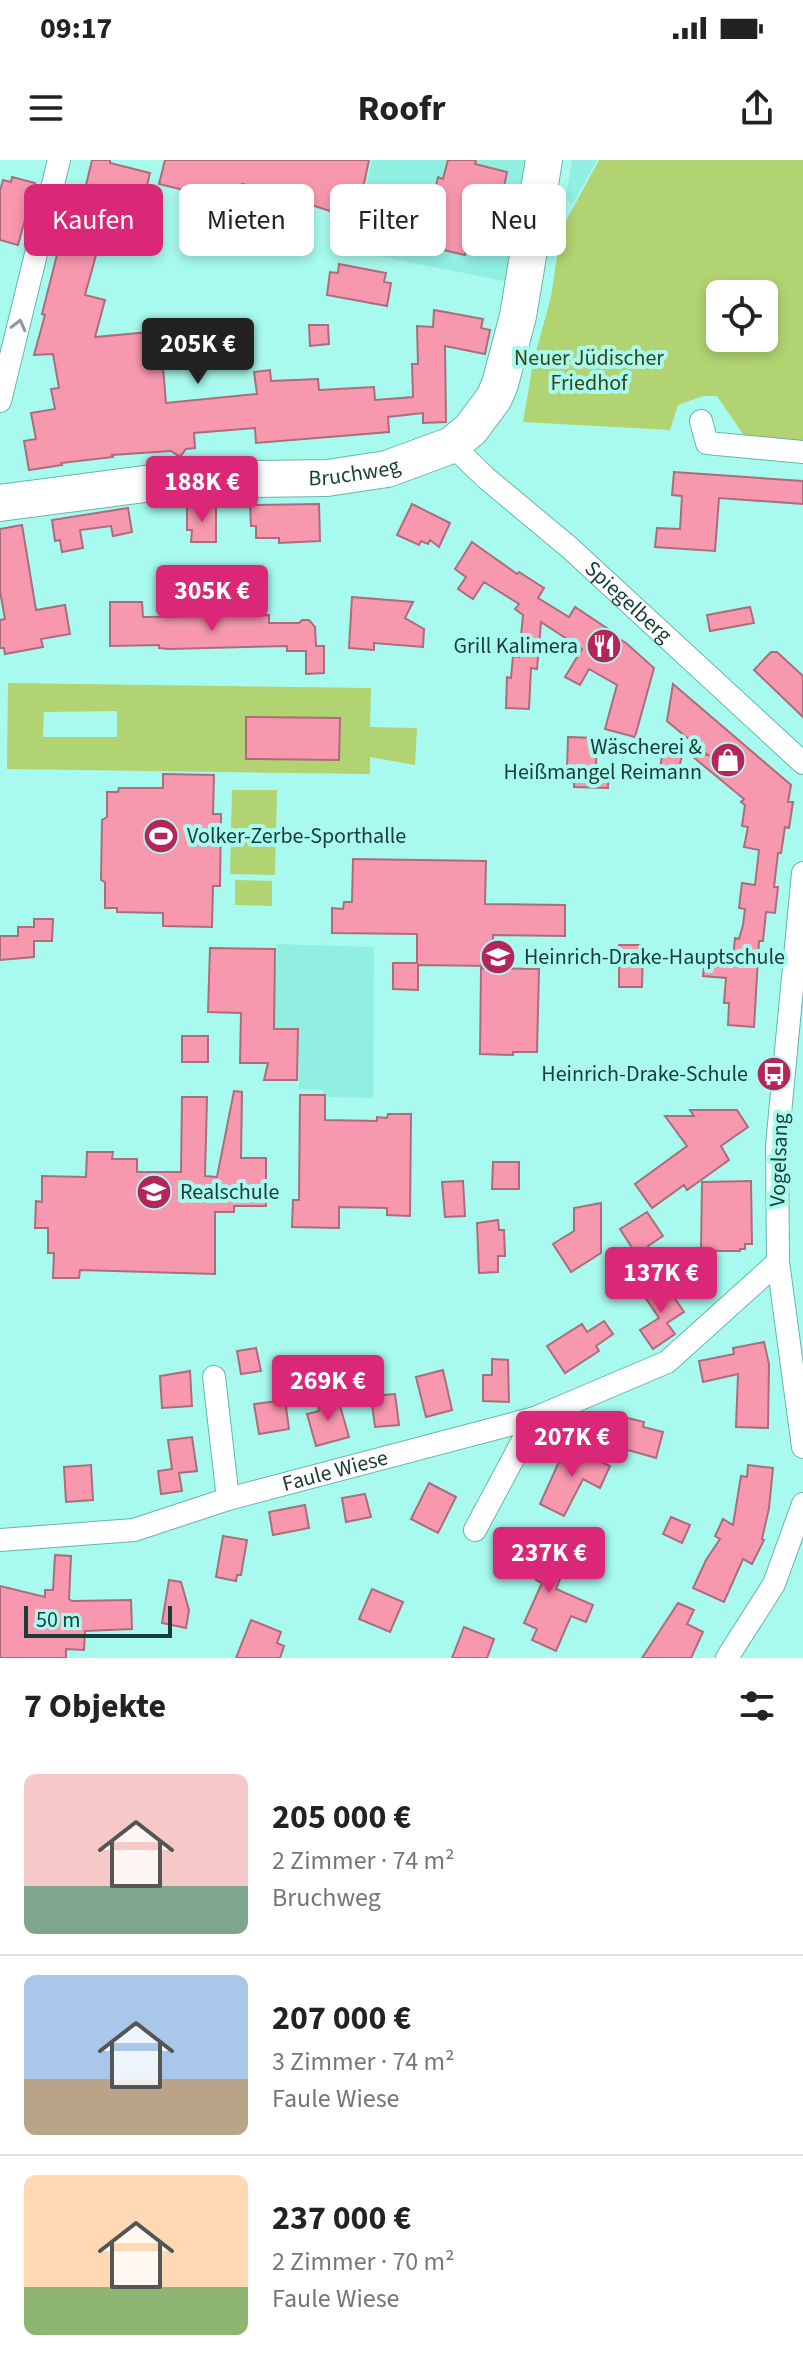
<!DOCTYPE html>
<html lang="de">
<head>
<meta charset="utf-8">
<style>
	:root { --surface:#fff; --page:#f6f6f6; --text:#222; --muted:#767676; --line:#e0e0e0; --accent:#db2777 }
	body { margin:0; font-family:"Source Sans 3",sans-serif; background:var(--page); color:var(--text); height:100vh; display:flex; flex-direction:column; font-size:30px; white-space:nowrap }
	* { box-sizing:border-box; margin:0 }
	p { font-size:26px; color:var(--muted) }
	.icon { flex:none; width:44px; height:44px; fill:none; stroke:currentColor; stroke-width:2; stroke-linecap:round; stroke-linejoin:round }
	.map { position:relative; height:1498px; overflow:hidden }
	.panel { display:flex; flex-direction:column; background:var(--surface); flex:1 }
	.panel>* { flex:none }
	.guide { position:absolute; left:24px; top:24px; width:756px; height:72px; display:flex; gap:16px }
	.tools { position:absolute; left:706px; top:120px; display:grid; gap:16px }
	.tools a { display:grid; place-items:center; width:72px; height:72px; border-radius:12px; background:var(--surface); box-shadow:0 4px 12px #0003; font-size:40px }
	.scale { position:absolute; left:24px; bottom:20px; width:148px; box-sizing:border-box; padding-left:8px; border:4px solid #1a3c38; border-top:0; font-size:22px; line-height:28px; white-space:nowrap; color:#1a3c38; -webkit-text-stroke:6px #a8faee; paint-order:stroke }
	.price { position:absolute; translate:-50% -68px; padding:0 18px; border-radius:8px; background:var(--accent); color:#fff; font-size:26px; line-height:52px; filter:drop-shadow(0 2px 4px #0008) }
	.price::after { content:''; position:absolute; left:50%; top:48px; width:24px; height:18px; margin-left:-12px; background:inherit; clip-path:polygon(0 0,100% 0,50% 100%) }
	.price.active { background:#222; color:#fff }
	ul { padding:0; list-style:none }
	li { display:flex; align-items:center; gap:24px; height:200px; padding:0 24px }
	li+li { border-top:2px solid var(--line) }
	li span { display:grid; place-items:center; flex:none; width:224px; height:160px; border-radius:12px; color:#555 }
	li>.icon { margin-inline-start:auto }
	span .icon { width:96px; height:96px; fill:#fffc; stroke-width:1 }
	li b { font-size:34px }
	h2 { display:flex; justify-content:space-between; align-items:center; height:96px; padding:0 24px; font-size:34px }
	.chip { padding:0 28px; border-radius:12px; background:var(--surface); box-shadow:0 4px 12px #0003; font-size:28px; line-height:72px }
	.chip.active { background:var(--accent); color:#fff }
	.status { display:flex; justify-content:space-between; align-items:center; height:56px; padding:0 40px; background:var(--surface); direction:ltr }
	.status svg { height:22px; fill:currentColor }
	header { display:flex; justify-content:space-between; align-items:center; height:104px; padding:0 24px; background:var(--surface); font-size:36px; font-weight:700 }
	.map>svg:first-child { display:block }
	.built { fill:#91efe2 }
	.green { fill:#b1d372; fill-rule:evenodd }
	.building { fill:#f898af; stroke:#ab6d7b; stroke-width:2 }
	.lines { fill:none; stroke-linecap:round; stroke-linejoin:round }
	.minor-casing { stroke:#65b5ab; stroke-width:24 }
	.primary-casing { stroke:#65b5ab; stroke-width:38 }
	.minor { stroke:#fff; stroke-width:22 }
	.primary { stroke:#fff; stroke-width:36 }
	.oneway { stroke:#8c9e9c }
	.labels { text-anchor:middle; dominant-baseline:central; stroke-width:8; stroke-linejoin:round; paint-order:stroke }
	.park-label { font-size:22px; fill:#364517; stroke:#a8faee }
	.street-label { font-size:22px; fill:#1a3c38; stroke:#a8faee }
	.poi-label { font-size:22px; fill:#1a3c38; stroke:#a8faee; text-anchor:end }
</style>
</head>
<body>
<div class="status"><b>09:17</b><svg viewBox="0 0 49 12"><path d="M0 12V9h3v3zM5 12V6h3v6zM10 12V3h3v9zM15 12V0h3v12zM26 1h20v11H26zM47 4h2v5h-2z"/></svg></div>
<header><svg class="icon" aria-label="menu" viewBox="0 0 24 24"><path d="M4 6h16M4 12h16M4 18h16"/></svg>Roofr<svg class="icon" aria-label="share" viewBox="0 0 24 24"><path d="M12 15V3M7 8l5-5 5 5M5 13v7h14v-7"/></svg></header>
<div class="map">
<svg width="803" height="1498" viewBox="0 0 803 1498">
	<rect width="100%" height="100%" fill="#a8faee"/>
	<path class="built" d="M372,0H526L505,121L352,91Z
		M572,0H597L572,46L566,38Z
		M277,784L374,787L373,938L323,937V930L299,929V869L274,868Z"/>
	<path class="green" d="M599,0H803V283L745,277L717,236H703L678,245L670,270L523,262L533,203L551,137L561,70ZM720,134H764V178H720Z
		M8,523L371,528L370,567L417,568L415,605L370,597V614L7,609ZM117,551V577H43L44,552Z
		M232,630H277L275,715L230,714Z
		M235,720L272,721V746L235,745Z"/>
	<path class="building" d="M92,0H110V3L150,13L141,51L83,38Z
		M165,0H369L358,52L352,51L350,58L332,54L333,52L303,42L304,38L242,24L237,43L159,24Z
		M448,0H476L475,4L507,12L492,87L468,82L465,95L439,89L444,66L428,62L438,17L443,19Z
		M12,17L35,23L18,85L0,80V31L3,20L11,22Z
		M61,79L98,88L85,135L105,140L95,177L160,171L166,243L257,234L254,212L270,210L271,221L318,219L319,230L374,227L375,240L413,237L412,204H418L417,166L433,167L434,150L483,159L481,168L490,170L485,194L445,186L446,262L423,263V253L388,257L389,272L256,283L255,268L194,273L195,288L186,289L180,297L171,291L112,295L113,297L61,303L62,305L29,310L24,281L36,279L31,253L55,249L51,229L59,228L53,194L34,195L45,155L42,154Z
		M339,104L386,113L384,122L391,123L387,146L327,135L330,112L338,113Z
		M309,165H328L329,184L310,186Z
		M674,312L803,321V344L719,338L715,391L655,387L657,368L680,369L682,336L672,335Z
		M319,344L320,381L279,383V378H256V366H251L250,345Z
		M412,344L450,363L439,387L430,380L428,384L421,381L419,385L397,375Z
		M187,346L216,347V382H191L192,370H187Z
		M128,348L132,372L113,376L111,366L80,370L83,388L62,392L60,380L55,381L52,360Z
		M22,365L36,450L65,445L70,474L41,479L43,487L5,494L4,488H0V460L5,459L0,431V369Z
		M472,382L517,414L519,412L544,428L538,438L569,457L575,447L608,469L606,471L626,483L654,508L635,577L605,569L617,525L589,509L580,525L565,517L582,489L541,462L537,509L531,508L529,549L506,548L507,517L511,518L513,496L519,497L523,455L515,449L519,444L484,422L473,439L458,429L466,417L455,409Z
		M352,437L413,442L405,458L424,469L423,487L374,483V490L349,488Z
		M110,442H142L143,457L269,455V463H299L302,460H309L315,467L316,486H324V513L306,514V491H287V486L168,489L159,488V485L110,486Z
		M750,447L754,463L710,471L707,455Z
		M771,492H777L803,516V557L754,510Z
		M673,524L791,625L788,642H793L789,668L785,667L781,693H778L774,727H778L775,753L766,752L763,781H759L754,867L728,865L729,843H724L726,818L703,816L705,796L733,798L735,778L739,779L743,765L745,749L739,748L742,723L755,725L759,690L744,687L748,667L742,666L745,645L741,642L744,639L687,592L708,595L667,561Z
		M246,557L340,558L339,600L246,599Z
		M568,577L597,578L596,607H609L608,628L574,627L575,610H567Z
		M663,588L683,591L678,613L660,610Z
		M163,614L214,615L213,654H221L220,726H213L212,767L163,766V753L117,752V748H105V722L101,720L102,660L107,657V632H118L119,628H163Z
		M353,699L486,701L485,744L565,745V776L493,775L492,806L418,805V830L393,829V803H417V774L332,773V748L343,749L344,742H352Z
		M34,759H53L52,781H34V797L0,800V776H18V767H34Z
		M619,785H643L642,827H619Z
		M210,788L275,789L274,869H298L297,920H264L268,903H240L241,853L208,852Z
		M481,808L539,809L537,892H513V895L480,894Z
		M182,876H208V902H182Z
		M234,931L242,932L241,998H266V1046H234V1052H215V1114L80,1110L79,1118H53L54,1093H48V1068H35L36,1041L42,1042V1016L86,1017L87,992H113L112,999H137V1012H181L182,937H207L205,1016L217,1017Z
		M300,935H325V960L377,961V957L387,958L388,954H411L410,1056L387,1055V1048L339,1047V1068L292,1067L293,1040H299Z
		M690,950H737L748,967L721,986L729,1000L687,1030L684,1025L652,1048L635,1024L687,986L665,956H694Z
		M493,1002H519V1029H492Z
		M463,1021L465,1056L445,1057L442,1022Z
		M751,1021L752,1084H745V1089H740V1091H701L702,1022Z
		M601,1043V1093L571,1112L553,1084L574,1071V1048Z
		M647,1052L663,1076L648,1086L665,1115L654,1122L620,1069Z
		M498,1060L499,1070H504L505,1096H498V1112L479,1113L477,1063Z
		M663,1121L684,1152L667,1163L675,1174L653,1189L640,1170L659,1158L643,1134Z
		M604,1161L613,1174L596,1186L599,1191L565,1213L547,1186L582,1164L587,1172Z
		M764,1182L769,1204L768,1268L736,1267L738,1214L703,1222L699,1201L734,1194L733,1188Z
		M256,1188L261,1211L241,1214L237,1191Z
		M492,1199L508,1200L509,1242L483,1241V1215H492Z
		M443,1210L452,1250L426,1257L416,1217Z
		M190,1211L192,1246L162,1248L160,1216Z
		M395,1234L399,1265L375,1267L371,1236Z
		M338,1239L349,1277L316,1286L307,1254L319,1251L318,1245Z
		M285,1240L289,1269L259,1274L254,1244Z
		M615,1255L644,1262L643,1267L663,1272L656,1298L607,1284Z
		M192,1277L197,1311L179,1313L182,1331L161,1334L158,1311L172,1309L168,1280Z
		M566,1286L610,1306L600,1328L583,1319L564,1356L540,1344Z
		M91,1305L93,1340L66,1342L64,1307Z
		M748,1305L773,1308L769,1348L762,1379L764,1380L752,1404L743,1399L724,1442L693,1428L706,1400L720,1379L715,1376L723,1359L733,1365L741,1316L747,1317Z
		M429,1323L456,1337L438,1373L411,1359Z
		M365,1334L371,1357L346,1362L342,1338Z
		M305,1345L309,1368L273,1375L269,1352Z
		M671,1357L690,1365L682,1383L663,1374Z
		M524,1370L554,1383L543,1406L562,1414L556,1429L593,1445L586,1462L571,1456L556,1491L532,1480L537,1469L524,1463L542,1423L536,1420L541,1410L513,1397Z
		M223,1376L247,1380L241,1415H237L236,1421L216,1417Z
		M55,1395L71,1396L69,1439L72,1441L131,1440L132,1469L85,1471L84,1490L66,1489V1498H0V1426L45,1437V1430H53Z
		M169,1420L181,1422L189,1450L186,1468L162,1463Z
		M372,1429L403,1442L390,1472L359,1459Z
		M678,1443L694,1450L687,1464L703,1472L691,1498H642Z
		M251,1460L281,1472L277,1483L284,1486L280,1498H236Z
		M464,1467L494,1479L487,1498H452Z"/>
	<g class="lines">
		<defs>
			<g id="minor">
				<path d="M0,241L59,0"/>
				<path d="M701,261L707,283L803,292"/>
				<path id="s1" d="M452,285L486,318L570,388L803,603"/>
				<path d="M803,713L777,985L778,1102L803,1287"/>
				<path d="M214,1217L228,1339"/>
				<path d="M475,1370L535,1258"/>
				<path id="s2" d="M0,1380L134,1370L228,1339L535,1258L667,1202L778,1102"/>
				<path d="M727,1498L774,1424L803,1344"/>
			</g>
			<g id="primary">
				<path id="s3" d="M0,343L175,320L327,318L387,309L452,285L471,269L494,238L500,224L518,156L544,0"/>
			</g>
		</defs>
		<use href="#minor" class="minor-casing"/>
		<use href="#primary" class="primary-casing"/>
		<use href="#minor" class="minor"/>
		<use href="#primary" class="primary"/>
	</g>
	<defs><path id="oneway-chevron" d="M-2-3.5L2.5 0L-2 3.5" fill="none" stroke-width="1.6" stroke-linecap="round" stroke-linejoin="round" transform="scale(2)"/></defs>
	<use class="oneway" href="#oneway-chevron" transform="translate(19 165) rotate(-76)"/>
	<defs>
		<symbol id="restaurant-disc" viewBox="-11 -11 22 22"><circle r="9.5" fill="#b42559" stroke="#a8faee"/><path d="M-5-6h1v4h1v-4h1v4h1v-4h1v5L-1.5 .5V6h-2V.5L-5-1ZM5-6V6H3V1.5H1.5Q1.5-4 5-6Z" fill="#fff"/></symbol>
		<symbol id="shop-disc" viewBox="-11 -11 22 22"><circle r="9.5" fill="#b42559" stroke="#a8faee"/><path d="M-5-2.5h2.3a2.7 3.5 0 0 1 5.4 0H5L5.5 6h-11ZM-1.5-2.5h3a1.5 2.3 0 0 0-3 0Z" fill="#fff"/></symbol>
		<symbol id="stadium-disc" viewBox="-11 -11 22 22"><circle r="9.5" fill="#b42559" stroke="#a8faee"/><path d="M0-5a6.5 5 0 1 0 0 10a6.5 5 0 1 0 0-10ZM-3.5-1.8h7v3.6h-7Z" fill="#fff"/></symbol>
		<symbol id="school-disc" viewBox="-11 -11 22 22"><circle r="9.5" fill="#b42559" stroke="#a8faee"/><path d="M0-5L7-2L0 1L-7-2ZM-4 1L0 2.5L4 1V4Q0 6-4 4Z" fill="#fff"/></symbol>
		<symbol id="bus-disc" viewBox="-11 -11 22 22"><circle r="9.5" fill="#b42559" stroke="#a8faee"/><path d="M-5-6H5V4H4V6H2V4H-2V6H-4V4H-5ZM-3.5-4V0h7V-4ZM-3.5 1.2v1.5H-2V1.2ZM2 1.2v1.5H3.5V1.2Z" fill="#fff"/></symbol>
	</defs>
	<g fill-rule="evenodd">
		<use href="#restaurant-disc" x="584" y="466" width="40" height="40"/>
		<use href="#shop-disc" x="708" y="580" width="40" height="40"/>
		<use href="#stadium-disc" x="141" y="656" width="40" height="40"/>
		<use href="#school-disc" x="478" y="777" width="40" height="40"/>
		<use href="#bus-disc" x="754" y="894" width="40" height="40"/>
		<use href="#school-disc" x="134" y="1012" width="40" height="40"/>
	</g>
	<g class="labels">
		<g class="park-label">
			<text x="589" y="198">Neuer Jüdischer<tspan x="589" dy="25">Friedhof</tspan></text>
		</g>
		<g class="street-label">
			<text stroke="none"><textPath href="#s3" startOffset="356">Bruchweg</textPath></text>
			<text stroke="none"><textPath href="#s1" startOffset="236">Spiegelberg</textPath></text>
			<text transform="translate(779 1000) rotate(-88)">Vogelsang</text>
			<text stroke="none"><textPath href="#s2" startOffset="344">Faule Wiese</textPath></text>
		</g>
		<g class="poi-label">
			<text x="578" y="486">Grill Kalimera</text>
			<text x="702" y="587">Wäscherei &amp;<tspan x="702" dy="25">Heißmangel Reimann</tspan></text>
			<text x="187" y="676" text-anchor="start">Volker-Zerbe-Sporthalle</text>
			<text x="524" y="797" text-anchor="start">Heinrich-Drake-Hauptschule</text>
			<text x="748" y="914">Heinrich-Drake-Schule</text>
			<text x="180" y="1032" text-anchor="start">Realschule</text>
		</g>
	</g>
</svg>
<div class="tools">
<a><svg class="icon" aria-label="locate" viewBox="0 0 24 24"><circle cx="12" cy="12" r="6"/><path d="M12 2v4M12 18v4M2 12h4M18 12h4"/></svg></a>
</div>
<div class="scale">50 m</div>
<b class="price active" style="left:198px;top:226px">205K €</b>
<b class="price" style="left:202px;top:364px">188K €</b>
<b class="price" style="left:212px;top:473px">305K €</b>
<b class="price" style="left:661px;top:1155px">137K €</b>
<b class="price" style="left:328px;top:1263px">269K €</b>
<b class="price" style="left:572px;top:1319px">207K €</b>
<b class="price" style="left:549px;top:1435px">237K €</b>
<div class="guide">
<a class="chip active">Kaufen</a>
<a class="chip">Mieten</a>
<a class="chip">Filter</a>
<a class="chip">Neu</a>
</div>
</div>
<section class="panel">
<h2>7 Objekte<svg class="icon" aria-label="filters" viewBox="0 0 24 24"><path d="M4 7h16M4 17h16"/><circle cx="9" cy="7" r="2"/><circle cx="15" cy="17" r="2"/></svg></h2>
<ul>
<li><span style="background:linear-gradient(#f6c9c9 70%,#7fa58c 0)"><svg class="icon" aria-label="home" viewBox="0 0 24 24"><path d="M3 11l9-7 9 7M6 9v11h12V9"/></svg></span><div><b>205 000 €</b><p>2 Zimmer · 74 m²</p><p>Bruchweg</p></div></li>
<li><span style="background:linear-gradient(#a9c7e8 65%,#b9a48a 0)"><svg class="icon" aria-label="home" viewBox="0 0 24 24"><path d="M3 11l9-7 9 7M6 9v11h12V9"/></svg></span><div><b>207 000 €</b><p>3 Zimmer · 74 m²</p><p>Faule Wiese</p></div></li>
<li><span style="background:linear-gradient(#ffd9b3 70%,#8fb573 0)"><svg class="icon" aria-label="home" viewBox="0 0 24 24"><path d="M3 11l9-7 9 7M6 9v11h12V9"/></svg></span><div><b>237 000 €</b><p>2 Zimmer · 70 m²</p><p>Faule Wiese</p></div></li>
</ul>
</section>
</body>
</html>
